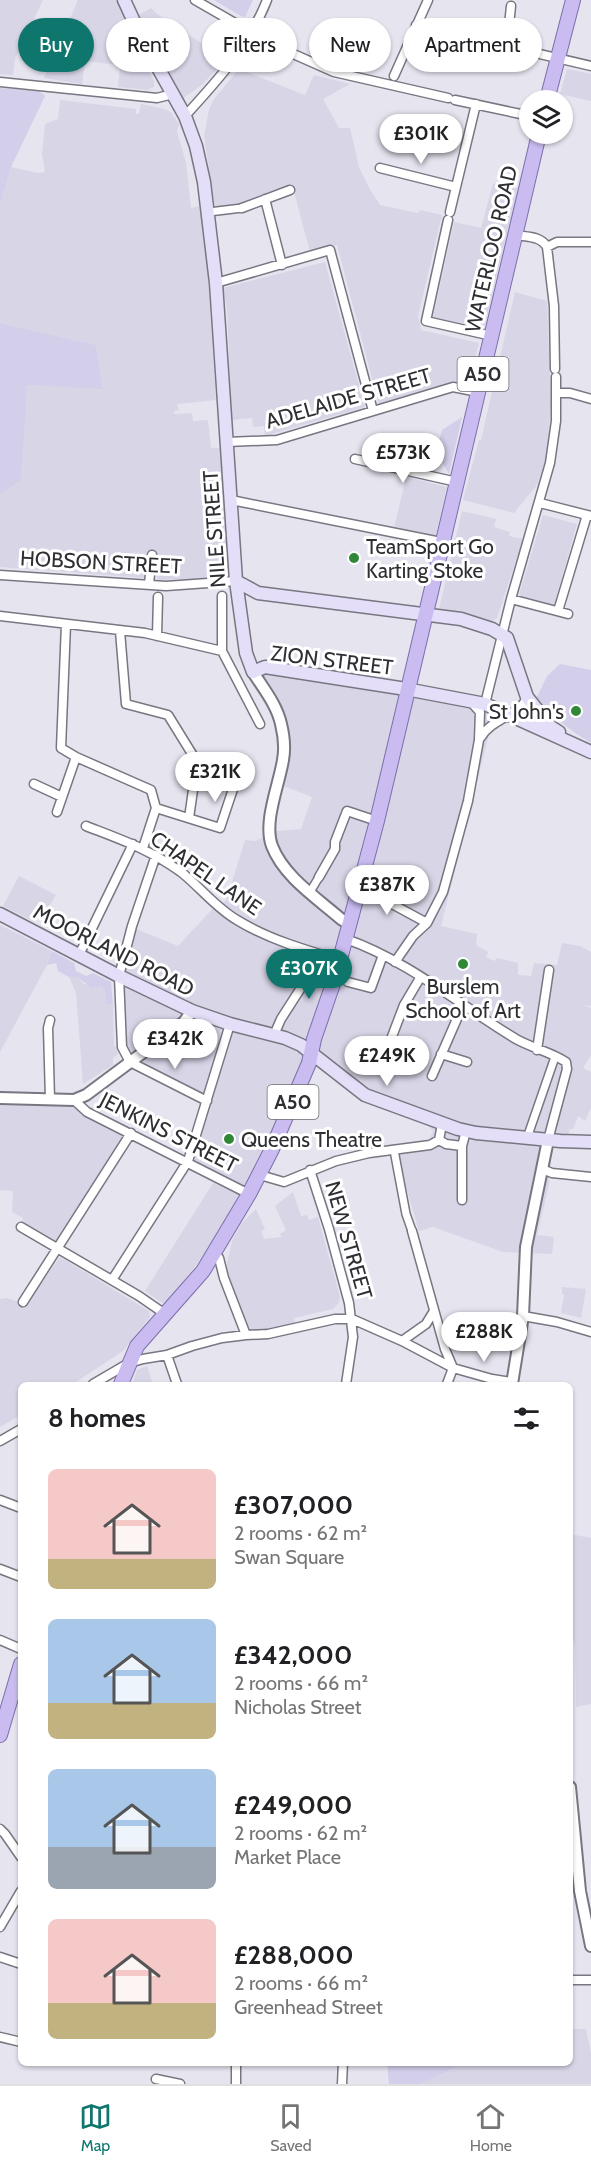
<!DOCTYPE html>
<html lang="en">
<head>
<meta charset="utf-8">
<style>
	:root { --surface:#fff; --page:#f2f2f2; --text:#202124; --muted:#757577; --line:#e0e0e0; --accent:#0f766e }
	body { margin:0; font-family:Cabin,sans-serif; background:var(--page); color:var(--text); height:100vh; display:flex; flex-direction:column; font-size:22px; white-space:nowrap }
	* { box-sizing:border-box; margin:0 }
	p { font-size:20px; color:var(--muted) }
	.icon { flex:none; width:33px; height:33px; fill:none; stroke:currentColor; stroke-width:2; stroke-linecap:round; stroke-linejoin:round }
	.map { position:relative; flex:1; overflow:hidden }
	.details { position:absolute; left:18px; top:1382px; width:555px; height:684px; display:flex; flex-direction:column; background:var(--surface); border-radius:9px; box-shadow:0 2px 4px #0004 }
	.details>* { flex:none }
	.banner { position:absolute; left:18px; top:18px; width:555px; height:54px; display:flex; gap:12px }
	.buttons { position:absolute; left:519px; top:90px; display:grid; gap:12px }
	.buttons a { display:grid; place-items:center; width:54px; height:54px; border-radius:50%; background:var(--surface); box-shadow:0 2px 4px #0004; font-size:30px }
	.price { position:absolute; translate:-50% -51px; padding:0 14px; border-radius:21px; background:#fff; color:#222; font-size:20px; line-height:39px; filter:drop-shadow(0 2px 3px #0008) }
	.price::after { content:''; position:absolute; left:50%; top:36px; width:18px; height:14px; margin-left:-9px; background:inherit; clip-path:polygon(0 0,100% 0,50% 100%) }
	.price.on { background:var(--accent); color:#fff }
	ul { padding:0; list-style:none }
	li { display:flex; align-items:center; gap:18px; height:150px; padding:0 30px }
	li span { display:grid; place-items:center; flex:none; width:168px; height:120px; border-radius:9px; color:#555 }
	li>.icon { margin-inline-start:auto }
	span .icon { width:72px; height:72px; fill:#fffc; stroke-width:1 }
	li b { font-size:26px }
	h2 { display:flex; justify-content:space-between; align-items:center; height:72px; padding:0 30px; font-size:26px }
	.chip { padding:0 21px; border-radius:27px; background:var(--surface); box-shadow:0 2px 4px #0004; font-size:21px; line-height:54px }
	.chip.on { background:var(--accent); color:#fff }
	.dock { display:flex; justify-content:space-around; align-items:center; height:84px; border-top:2px solid var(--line); background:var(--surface); font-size:16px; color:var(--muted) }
	.dock a { display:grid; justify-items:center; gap:3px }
	.dock .on { color:var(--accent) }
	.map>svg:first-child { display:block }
	.built { fill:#d8d5e7 }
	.green { fill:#d3cee9 }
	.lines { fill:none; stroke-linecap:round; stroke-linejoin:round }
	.pedestrian-casing { stroke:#787680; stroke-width:10 }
	.minor-casing { stroke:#787680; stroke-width:11 }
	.tertiary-casing { stroke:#787680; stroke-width:14 }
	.secondary-casing { stroke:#787680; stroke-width:15 }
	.primary-casing { stroke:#7c6ea9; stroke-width:16 }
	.pedestrian { stroke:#fff; stroke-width:7 }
	.minor { stroke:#fff; stroke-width:8 }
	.tertiary { stroke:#fff; stroke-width:10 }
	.secondary { stroke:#e4def8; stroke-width:12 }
	.primary { stroke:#cabcf1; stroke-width:14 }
	.poi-dot { fill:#308736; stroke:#fff; stroke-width:2 }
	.labels { text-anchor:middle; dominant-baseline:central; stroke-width:6; stroke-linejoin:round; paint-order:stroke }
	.shield { fill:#fff; stroke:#6d6d70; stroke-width:1.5 }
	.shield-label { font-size:20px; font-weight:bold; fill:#2f2e33 }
	.street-label { font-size:21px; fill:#2f2e33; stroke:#fff }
	.poi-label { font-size:21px; fill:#2f2e33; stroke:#fff; text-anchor:start }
</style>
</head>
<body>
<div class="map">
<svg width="591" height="2084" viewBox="0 0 591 2084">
	<rect width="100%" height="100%" fill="#e6e4ef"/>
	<path class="built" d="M0,0H43L15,59L13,75L0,74Z
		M78,0H116L154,81V87L147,90L118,87L120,65L85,61L82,84L44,78Z
		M151,8L157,14L226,59L203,84L182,99L137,16Z
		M239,69L305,95L314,75L350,84L323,99L339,128H350L359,167L369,188L380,205L418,213L420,210L442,215L418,316L421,330L479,343L468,384L451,382L379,405L337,245L310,252L292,184L244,203L215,207L204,136L209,109L214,99Z
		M567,69L591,74V101L560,94Z
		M60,100L136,109V114H139L141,104L164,109L171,112L179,124L177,131L186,163L191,208L200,206L207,262L216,400L177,404L179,410L174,411V414L192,413L193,421L208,420L211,448H220L228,570L221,578L159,580L155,575V553H146L145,578L0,567V495L21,480L26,385L103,388L96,345L0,323V206L11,167L38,173L45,172L42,154L45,124L58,119Z
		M493,183L518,188L485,325L477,326L433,318L454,222L481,228Z
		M325,262L365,407L265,436L264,426L253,427L252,418L232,420L227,310L223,288Z
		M515,292L547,301L551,405L546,458L537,485L514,513L463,500L479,440H481Z
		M406,477L447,487L435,538L394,528Z
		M462,511L496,519L494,527L510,532L509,536L523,539L497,618L491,622L439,609Z
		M543,515L577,524L554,605L519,595Z
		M259,673L417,698L494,714L441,926L477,934L476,945L488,952L486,957L495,961L497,958L518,963V975L531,976L534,963L557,965L562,943L580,946L591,952V1006L582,1005L591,1008V1055L583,1068L591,1072V1108L585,1121L578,1116L573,1129H570L567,1136L559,1135L552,1149L549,1185L537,1235L554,1237L552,1254L503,1252L433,1227L419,1231L394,1147L429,1140L433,1131L423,1121L309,1057L248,1189L189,1160L205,1102L136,1066L125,1052L120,984L136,929L178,946L216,905L226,901L245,840L255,841L278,831L301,829L312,797L281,785L289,732Z
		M19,876L56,895L46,911L41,909L34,922L3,906Z
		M0,925L52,951L47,965L0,1052Z
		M69,977H77L84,984L100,986L104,989L107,1004L113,1005L114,1046L117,1048L118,1054L113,1058V1065L83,1084L76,993Z
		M0,1098L74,1100L87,1112L131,1133L58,1248L21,1227L23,1218L12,1212L13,1191L0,1190Z
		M213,1183L240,1195L204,1255L165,1305L145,1291Z
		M293,1192L301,1216L307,1215L309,1220L318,1217L340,1297L339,1302L333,1309L294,1318L295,1324L252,1331L247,1324L227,1276V1263L233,1238L242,1223L256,1209L265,1229L261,1231L264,1239L281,1237L280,1234L286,1230L275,1206Z
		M60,1257L149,1311L150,1317L123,1351L73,1384H21V1415L0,1427V1299L6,1298L27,1304Z
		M562,1287L586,1289L581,1318L561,1313L564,1295L562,1294Z
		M147,1366L153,1384H132L137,1370Z
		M570,1534L591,1538V1704L576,1707L575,1648L570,1616Z
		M570,2029H586L591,2053V2084H420L466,2063L570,2062Z"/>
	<path class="green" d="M214,0H253L245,17L241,16Z
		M0,88L39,91L45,96L11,167L0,206Z
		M0,323L96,345L103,389L27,385L21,480L0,495Z
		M462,417L449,474L436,452L442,430Z
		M560,664L591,670V743C569,730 553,717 537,697L547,676Z
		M52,951L74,963L76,971L86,976L93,973L111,982L113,1005L107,1004L104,989L100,986L92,988L77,977H69L58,971L56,963L47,965Z
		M387,2063V2062L466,2063L420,2084H389Z"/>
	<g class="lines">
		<defs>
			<path id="pedestrian" d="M209,212L242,208
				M310,892L319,877
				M527,1138L555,1057
				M394,1150L406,1214L412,1231"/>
			<path id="minor" d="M195,0L273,45L334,72L448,98
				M416,25L591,66
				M507,45L511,6
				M394,76L428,0
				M0,82L157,98L173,94
				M455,100L530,116
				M185,116C218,80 249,46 267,0
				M380,168L456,187
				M265,199L282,265
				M242,208L290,190
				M450,212L476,104
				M448,220L426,321L492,336
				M516,235C527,237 541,236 547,247L554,306L555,369
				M547,247L557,242H591
				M216,283L330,250L373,411
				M557,393H570L591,399
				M227,442L277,440L453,387L478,392
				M355,459L457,482
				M231,500L441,542
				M540,503L591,516
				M0,575L166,586L236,581
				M149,584L152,555
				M222,596V651L260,724
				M511,599L568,614
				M558,611L587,515
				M0,616L145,633L222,651
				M66,624L61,748L76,757L151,790L156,808L143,848
				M120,631L126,704L168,715L197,762L189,818
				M157,636L158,597
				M485,704L511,599L550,463L556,421V377
				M481,737C492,718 521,715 527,697
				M34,784L62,797
				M156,808L220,828L234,786
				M57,812L76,757
				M86,826C122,840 149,849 181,872C200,887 216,908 237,920C268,939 305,950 340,960
				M156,855L132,926L119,976L122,1047L130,1062L207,1101
				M319,877L335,849V842L347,811L377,821
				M359,886L427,923
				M346,939C407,960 461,1006 516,1039C532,1048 551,1052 566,1062L567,1069L548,1140
				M79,955L133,844
				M395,962L413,936L427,923L443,892L468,801L479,740L480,712L472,703
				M348,982L371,988L383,955
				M274,1035L281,1019L322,955
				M388,1047L404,1005L420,978
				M537,1050L549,970
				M441,1054L467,1062
				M432,1076L463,1005
				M50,1099L48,1028L50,1020
				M74,1100L87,1112L249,1194
				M439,1140L446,1144L462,1146
				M542,1169L552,1173L591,1177
				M310,1170L329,1229L349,1303L353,1337L346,1384
				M260,1175L284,1182L336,1161L369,1153L430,1145L439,1140L442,1124
				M462,1200V1146L466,1131
				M21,1227L139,1296L165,1314
				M412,1231L445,1349L453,1368
				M214,1252L219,1258L224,1278L246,1335
				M112,1280L188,1161L230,1024
				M23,1302L131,1133
				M523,1316L557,1322L591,1332
				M402,1341L426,1324L434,1311
				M167,1355L177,1384
				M93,1384L129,1363L143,1359L167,1355L192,1346L222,1338L246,1335L268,1334L335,1319H352L402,1341L453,1368L492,1379L512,1382
				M447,1384L453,1368
				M0,1441L21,1429
				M0,1500L21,1508
				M0,1569L21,1577
				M0,1640L21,1649
				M0,1829L5,1834L21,1857
				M0,1927L21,1891
				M0,1957L21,1964
				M570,1980H591
				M0,2037L21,2042
				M236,2062V2084
				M156,2079L180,2084
				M342,2084L343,2062"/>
			<path id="tertiary" d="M253,672C263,688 277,705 281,724C284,736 285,749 283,760C279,785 263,822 272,846C284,877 317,898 341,919L349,924
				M0,1098L74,1100L86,1095L184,1022L192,1011
				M512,1384L523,1316L526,1247L548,1140
				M570,1787L580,1891L591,1946"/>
			<path id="secondary" d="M124,0L142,39L185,116L196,146L204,182L216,283L236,581L246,653L253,672L265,667L406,689L485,704L591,752
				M236,581L258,593L461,619L492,629L507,638L527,697L551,727L559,732
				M0,914L119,976L192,1011L230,1024L285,1038L301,1045L365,1095L458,1129L476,1133L560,1141L591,1142"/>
			<path id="primary" d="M547,100L573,0
				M121,1384L137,1346L203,1271L249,1194L272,1149L309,1063L314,1039L335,978L377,821L539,134
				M0,1735L21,1664"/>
		</defs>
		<use href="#pedestrian" class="pedestrian-casing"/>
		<use href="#minor" class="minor-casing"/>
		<use href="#tertiary" class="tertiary-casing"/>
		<use href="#secondary" class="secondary-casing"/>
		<use href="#primary" class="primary-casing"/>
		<use href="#pedestrian" class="pedestrian"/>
		<use href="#minor" class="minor"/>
		<use href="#tertiary" class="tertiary"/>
		<use href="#secondary" class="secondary"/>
		<use href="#primary" class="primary"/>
	</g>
	<g class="poi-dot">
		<circle cx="354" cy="558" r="6"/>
		<circle cx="576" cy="711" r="6"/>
		<circle cx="463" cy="964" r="6"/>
		<circle cx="229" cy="1139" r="6"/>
	</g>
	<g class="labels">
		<g class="shield">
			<rect x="457.5" y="357" width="51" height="34" rx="4.5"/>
			<rect x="267.5" y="1085" width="51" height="34" rx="4.5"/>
		</g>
		<g class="shield-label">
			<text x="483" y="374">A50</text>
			<text x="293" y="1102">A50</text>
		</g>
		<g class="street-label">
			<text transform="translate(491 249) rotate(-77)">WATERLOO ROAD</text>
			<text transform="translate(348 398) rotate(-16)">ADELAIDE STREET</text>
			<text transform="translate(214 529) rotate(-94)">NILE STREET</text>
			<text transform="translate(101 562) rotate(3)">HOBSON STREET</text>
			<text transform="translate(332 660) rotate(7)">ZION STREET</text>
			<text transform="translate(206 873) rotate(35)">CHAPEL LANE</text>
			<text transform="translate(114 950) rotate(27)">MOORLAND ROAD</text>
			<text transform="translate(169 1132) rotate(27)">JENKINS STREET</text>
			<text transform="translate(349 1240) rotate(74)">NEW STREET</text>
		</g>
		<g class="poi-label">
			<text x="366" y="546">TeamSport Go<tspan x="366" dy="24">Karting Stoke</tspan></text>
			<text x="564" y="711" text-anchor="end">St John's</text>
			<text x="463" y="986" text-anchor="middle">Burslem<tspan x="463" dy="24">School of Art</tspan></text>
			<text x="241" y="1139">Queens Theatre</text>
		</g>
	</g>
</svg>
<div class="buttons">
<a><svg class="icon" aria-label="layers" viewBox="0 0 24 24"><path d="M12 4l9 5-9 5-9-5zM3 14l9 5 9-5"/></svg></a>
</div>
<b class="price" style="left:421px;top:165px">£301K</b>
<b class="price" style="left:403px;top:484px">£573K</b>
<b class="price" style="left:215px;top:803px">£321K</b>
<b class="price" style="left:387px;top:916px">£387K</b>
<b class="price on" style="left:309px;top:1000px">£307K</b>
<b class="price" style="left:175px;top:1070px">£342K</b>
<b class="price" style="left:387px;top:1087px">£249K</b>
<b class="price" style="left:484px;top:1363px">£288K</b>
<div class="banner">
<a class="chip on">Buy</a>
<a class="chip">Rent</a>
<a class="chip">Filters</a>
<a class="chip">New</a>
<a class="chip">Apartment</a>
</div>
<section class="details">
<h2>8 homes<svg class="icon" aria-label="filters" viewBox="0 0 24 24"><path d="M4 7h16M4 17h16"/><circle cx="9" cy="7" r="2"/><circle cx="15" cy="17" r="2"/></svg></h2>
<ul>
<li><span style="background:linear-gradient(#f6c9c9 75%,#c2b280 0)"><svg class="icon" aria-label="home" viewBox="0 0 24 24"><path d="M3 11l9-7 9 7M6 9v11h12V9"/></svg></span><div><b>£307,000</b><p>2 rooms · 62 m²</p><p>Swan Square</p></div></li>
<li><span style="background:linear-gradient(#a9c7e8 70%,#c2b280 0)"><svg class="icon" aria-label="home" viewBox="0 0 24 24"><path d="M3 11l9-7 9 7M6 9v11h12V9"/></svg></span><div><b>£342,000</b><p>2 rooms · 66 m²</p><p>Nicholas Street</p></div></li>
<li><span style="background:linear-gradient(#a9c7e8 65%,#9aa5b1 0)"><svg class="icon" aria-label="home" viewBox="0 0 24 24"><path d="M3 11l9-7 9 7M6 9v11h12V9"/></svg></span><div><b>£249,000</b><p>2 rooms · 62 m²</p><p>Market Place</p></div></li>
<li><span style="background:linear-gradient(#f6c9c9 70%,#c2b280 0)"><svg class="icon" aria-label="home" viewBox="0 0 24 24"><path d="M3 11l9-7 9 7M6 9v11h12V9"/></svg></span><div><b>£288,000</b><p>2 rooms · 66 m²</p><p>Greenhead Street</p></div></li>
</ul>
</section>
</div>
<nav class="dock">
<a class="on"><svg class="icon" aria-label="map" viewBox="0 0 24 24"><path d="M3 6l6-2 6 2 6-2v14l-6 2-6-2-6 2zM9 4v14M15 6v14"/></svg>Map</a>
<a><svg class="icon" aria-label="saved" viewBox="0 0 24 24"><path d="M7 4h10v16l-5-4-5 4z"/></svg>Saved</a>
<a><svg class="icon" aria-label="home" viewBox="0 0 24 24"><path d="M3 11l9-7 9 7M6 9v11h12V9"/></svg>Home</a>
</nav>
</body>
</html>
